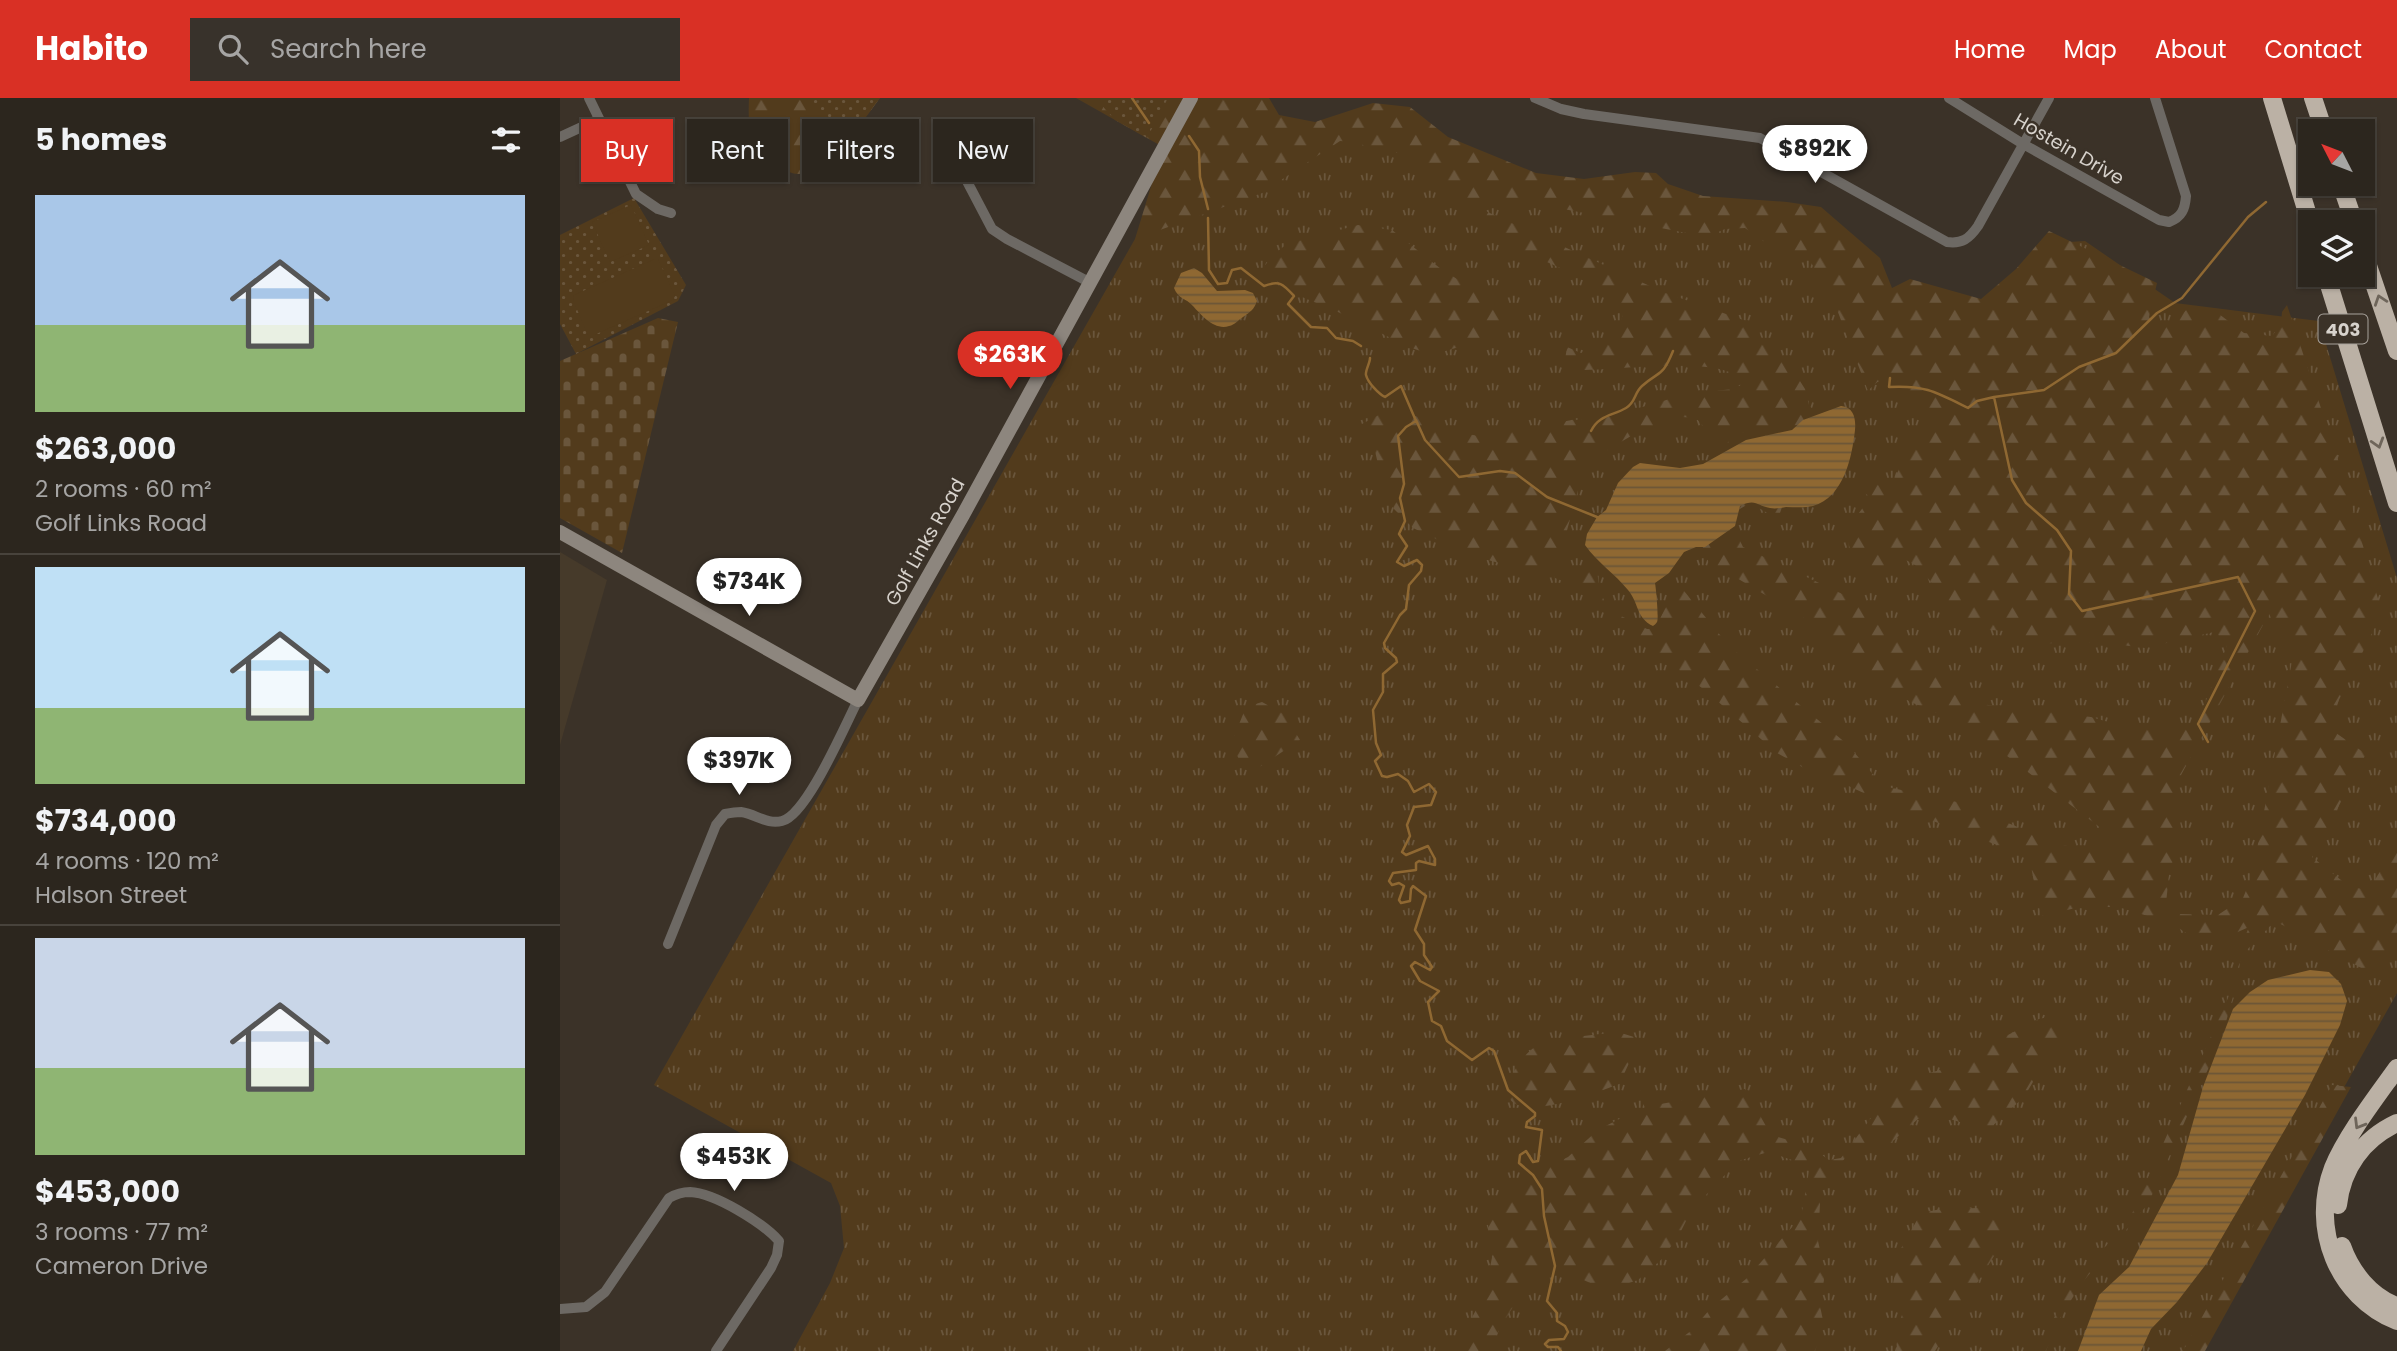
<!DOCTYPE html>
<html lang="en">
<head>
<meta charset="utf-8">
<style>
	:root { --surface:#2c261e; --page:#38322b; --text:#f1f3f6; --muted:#a6a5a4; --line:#48433c; --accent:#d93025 }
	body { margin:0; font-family:Poppins,sans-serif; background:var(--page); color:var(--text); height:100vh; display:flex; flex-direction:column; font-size:26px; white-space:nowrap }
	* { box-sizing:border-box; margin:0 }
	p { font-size:23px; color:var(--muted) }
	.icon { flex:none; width:38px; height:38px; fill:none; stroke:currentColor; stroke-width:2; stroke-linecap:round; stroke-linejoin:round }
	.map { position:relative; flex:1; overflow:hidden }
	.side { display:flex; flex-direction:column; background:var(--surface); width:560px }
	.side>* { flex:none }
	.guide { position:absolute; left:21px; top:21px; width:665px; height:63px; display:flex; gap:14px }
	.needle { width:46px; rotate:312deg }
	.tools { position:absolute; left:1738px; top:21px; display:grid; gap:14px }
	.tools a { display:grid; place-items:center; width:77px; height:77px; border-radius:0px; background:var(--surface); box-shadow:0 2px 5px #0004,0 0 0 2px var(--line); font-size:35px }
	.price { position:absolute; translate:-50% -60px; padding:0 16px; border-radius:24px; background:#fff; color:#222; font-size:23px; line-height:46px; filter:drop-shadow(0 2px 4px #0008) }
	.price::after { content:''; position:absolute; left:50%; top:42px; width:21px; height:16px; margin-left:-10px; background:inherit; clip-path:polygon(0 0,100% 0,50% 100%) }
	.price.on { background:var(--accent); color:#fff }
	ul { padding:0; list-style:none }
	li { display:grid; align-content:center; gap:14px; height:371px; padding:0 35px }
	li+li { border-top:2px solid var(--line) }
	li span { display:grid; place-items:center; height:217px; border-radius:0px; color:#555 }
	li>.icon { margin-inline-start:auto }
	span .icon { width:126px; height:126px; fill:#fffc; stroke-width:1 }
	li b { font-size:30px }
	h2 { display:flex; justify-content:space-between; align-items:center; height:84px; padding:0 35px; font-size:30px }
	.chip { padding:0 24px; border-radius:0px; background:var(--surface); box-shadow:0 2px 5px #0004,0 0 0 2px var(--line); font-size:24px; line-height:63px }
	.chip.on { background:var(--accent); color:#fff }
	header { display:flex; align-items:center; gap:42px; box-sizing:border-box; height:98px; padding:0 35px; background:var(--accent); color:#fff }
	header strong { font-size:33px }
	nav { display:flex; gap:38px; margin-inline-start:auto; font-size:24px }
	.search { width:490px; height:63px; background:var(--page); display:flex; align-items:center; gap:18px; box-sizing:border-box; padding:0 24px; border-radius:0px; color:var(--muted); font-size:26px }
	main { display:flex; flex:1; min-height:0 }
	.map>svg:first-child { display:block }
	.built { fill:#463a2a }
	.grass { fill:url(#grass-tufts) }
	.forest { fill:url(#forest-firs); fill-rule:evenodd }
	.cemetery { fill:url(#cemetery-stones) }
	.park { fill:url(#park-dots) }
	.garden { fill:#523b1c }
	.water { fill:url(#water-rules) }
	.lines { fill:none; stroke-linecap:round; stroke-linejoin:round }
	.stream { stroke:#8f6832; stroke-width:2.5 }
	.street { stroke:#6d6964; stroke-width:10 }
	.secondary { stroke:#8d867e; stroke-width:14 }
	.highway { stroke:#bbb1a5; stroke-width:18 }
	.oneway { stroke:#6e655a }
	.labels { text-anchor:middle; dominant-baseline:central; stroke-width:5; stroke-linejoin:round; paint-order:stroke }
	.shield { fill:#3b3228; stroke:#a8a29b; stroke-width:2 }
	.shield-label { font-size:18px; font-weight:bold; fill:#d7d2cc }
	.street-label { font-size:19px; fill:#d7d2cc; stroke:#3b3228 }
</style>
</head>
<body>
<header>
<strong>Habito</strong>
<div class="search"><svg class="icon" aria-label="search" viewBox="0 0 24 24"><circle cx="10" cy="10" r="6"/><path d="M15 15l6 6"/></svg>Search here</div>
<nav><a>Home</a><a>Map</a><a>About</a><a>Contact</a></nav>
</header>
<main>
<section class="side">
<h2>5 homes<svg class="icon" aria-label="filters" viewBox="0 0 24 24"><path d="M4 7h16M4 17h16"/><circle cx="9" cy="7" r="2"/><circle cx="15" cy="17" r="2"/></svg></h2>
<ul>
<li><span style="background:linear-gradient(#a9c7e8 60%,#8fb573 0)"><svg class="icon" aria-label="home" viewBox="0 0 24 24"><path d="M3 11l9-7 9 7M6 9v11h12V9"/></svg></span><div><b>$263,000</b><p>2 rooms · 60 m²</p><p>Golf Links Road</p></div></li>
<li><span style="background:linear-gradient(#bfe0f5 65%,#8fb573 0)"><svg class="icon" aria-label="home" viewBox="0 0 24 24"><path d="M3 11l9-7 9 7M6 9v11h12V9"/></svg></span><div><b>$734,000</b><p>4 rooms · 120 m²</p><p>Halson Street</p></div></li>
<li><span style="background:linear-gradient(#c9d6e8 60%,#8fb573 0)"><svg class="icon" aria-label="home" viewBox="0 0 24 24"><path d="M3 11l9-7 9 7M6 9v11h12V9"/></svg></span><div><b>$453,000</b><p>3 rooms · 77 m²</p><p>Cameron Drive</p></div></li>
</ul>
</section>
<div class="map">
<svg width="1837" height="1253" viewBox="0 0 1837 1253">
	<defs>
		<pattern id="grass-tufts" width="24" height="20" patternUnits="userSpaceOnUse" patternTransform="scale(1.75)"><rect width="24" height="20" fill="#523b1c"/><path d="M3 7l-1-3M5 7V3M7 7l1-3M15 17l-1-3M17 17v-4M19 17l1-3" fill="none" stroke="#6a563c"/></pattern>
		<pattern id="forest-firs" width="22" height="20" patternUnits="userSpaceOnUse" patternTransform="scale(1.75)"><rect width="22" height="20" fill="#523b1c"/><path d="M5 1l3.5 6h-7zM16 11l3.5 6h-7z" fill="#6a563c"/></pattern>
		<pattern id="cemetery-stones" width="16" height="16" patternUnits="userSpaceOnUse" patternTransform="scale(1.75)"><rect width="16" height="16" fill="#523b1c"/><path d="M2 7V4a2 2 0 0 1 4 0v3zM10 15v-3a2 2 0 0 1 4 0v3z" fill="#6a563c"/></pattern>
		<pattern id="park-dots" width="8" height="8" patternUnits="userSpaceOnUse" patternTransform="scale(1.75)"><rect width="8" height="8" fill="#523b1c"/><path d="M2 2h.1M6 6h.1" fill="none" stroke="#6a563c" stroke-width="1.8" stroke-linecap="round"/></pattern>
		<pattern id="water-rules" width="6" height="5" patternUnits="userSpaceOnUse" patternTransform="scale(1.75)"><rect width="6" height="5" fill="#8f6832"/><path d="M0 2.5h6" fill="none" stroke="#6b5637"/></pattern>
	</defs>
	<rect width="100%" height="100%" fill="#3b3228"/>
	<path class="built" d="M0,454L47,482L0,647Z"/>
	<path class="grass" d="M654,2L743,46L810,20L1011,94L1215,119L1302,175L1383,233L1509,144L1525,143L1615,205L1759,223L1837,480V895L1636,1253H233L270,1185L284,1150L280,1108L271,1085L94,987Z"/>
	<path class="forest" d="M189,0H320C303,22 262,88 229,74C223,72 217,65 212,61C188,44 188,27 189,0Z
		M516,0H709L719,17L755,24L813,5L850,9L888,39L976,75L1024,81L1075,74L1096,75L1108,86L1143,98L1227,104L1261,109L1320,160L1332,190L1350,181L1421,201L1456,171L1489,133L1597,185L1589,219L1594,228L1614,224L1629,209L1655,213L1684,235L1712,238L1721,226L1722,214L1727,207L1783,377L1822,515L1766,628L1806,656L1752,759L1786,786L1808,793L1837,746V843L1814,877L1715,823L1681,858L1677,884L1661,942L1588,1106L1521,1186L1497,1225L1486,1253H1477L1515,1179L1567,1127L1676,882L1682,846L1689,829L1653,845L1642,846L1613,826L1559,809H1520L1481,818L1469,759L1325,705L1278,683L1253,675L1217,655L1147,594L1029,502L1022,491L995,480L990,468L957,470L910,457L853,430L834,411L823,388L815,353L800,332L802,326L822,315L853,317L891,333L935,341L952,333L1012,322L1045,320L1130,295L1175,291L1182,286L1183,281C1150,256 1055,274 1012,272L1005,262L1007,249L1021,255C1041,248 1059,234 1064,213L1022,180L943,144L908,117L873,70L840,55H824L795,44L780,43L718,84L719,89L575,141L603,49ZM932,97L1147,139L1165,131L1185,130L1220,155L1248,159L1276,209L1308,293C1327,272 1328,284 1342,299C1345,302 1349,303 1352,306C1359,313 1364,327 1369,336L1348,352L1333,384L1296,383L1295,390L1311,399L1286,432C1290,458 1295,470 1320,481L1346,462L1360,470L1394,514L1415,531L1445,533L1461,546L1539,544L1585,550L1654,534L1668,545L1637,626L1599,631L1559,627L1531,619L1420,606L1405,597L1354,558L1333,535L1295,502L1183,449L1168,418L1190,405L1218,421L1222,409L1189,397L1153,433L1154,447L1140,442L1150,468L1165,473L1247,522L1289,562L1324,590L1353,605L1408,628L1555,741V759L1499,746L1397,704L1323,688L1287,646L1169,548L1120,488L1109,502L1095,531H1087L1047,511L1039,488L1036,464L1027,462L1018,479H1000L1003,447L1023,374L1029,363L1071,338L1098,332L1122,319L1136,320C1148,333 1156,341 1154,359L1178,334C1211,336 1228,334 1257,317L1249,307L1245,291L1226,261L1208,248L1189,224L1103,194L921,111ZM1709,516L1733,558L1692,778L1683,800L1658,817L1620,816L1606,806L1609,775L1622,737L1615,688Z
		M798,127L832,132L881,171L918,194L948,223L939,237L872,257L849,249L778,214L730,194L702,171L714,156L727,146Z
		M702,604L724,616L740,642L698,670L681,665L671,646L686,609Z
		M1492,918L1509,927L1507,937L1480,972L1464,999L1427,1033L1381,1018L1358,1021L1325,1050L1297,1047L1261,1087L1258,1143L1265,1175L1260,1208L1264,1227L1255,1253H1105L1132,1232L1151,1210L1186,1181L1241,1119L1250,1068L1208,1054L1178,1063L1131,1113L1119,1137L1102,1161L1078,1182L1060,1188L1035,1187L996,1170C962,1182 945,1224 927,1253H902L900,1242L916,1212L927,1183L932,1160L927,1118L957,1084L1008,1059L1038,1032L1063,1019L1087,1013L1070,982C1042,992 991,1014 961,1008C931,1001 961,957 975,949C986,942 1046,934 1059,935C1066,936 1074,939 1080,941L1064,976L1095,1007L1185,991L1211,1037C1232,1043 1252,1048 1269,1062L1281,1060L1323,1004L1338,990L1352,980L1380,972L1479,921Z
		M1772,987L1791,989L1645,1253H1623Z
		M1428,1103L1443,1112L1447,1137L1375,1253H1337L1336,1234L1344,1211L1332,1191L1339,1154L1361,1115L1381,1111L1419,1110Z"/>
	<path class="cemetery" d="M98,220L118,224L62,455L0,420V263Z"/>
	<path class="park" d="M249,0H320L279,53Z
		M535,0H608L587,40L555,22Z
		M74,100L126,187L118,203L16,256L0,226V137Z"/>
	<path class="garden" d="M71,107L89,147L50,164L32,124Z
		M95,161H98L115,198L113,202L34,237H28L13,202L14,197Z"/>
	<path class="water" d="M634,170L642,175L657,193L685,192L693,195L697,203C694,212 690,214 683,219C678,222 675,227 669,228C655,233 641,217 633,208C626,200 618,201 614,190L621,175Z
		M1281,308C1294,309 1296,321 1295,332C1292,359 1284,399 1253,408C1244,410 1235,409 1226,409C1221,410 1215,411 1210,410C1197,408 1196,400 1180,408L1175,428L1145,449H1136L1124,454L1109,475L1095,485C1096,490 1099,521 1097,524C1096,526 1094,527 1093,528C1076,520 1079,505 1068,492C1055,476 1037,464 1025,447L1027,436L1037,419L1046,412L1058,385L1073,369L1080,365L1120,370L1143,366L1186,342L1232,332L1243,322Z
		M1750,872L1769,874L1781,886L1787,903L1780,927L1745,997L1647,1165L1617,1204L1591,1231L1581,1253H1518L1539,1197L1569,1169L1618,1077L1643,989L1673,911L1690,894L1708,882Z"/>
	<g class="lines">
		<path class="stream" d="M572,0L589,25
			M629,38L639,53L640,79L648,111
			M648,120L649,172L658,186L667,185L672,172L681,170L704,188C720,182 723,186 734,198L728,206L751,229L767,230L776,240L793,243L801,248
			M810,260C810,265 805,273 806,277C808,285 819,296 825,299L841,288L856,323L846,329L838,338L844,386L840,400L845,423L839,436L847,448L837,464L844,468L857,462L862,467L861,473L849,487L846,511L840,517L824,545L825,550L836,560L837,564L823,576V594L813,612L816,645L821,657L815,663L822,678L827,679L838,676L848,683L854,694L869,686L876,694L871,707L854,709L847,727L850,738L842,754L846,757L868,748L875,761V767L859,763L856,765V772L833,775L829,783L832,787L839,785L844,788L839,802L841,805L850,803L851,791L853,788L866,798L855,832L864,846V857L872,869L870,872L855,864L851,868L860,883L879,893L868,904L872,923L881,928L887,943L912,962L929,950L934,953L948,992L975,1015V1018L967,1024L966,1029L982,1032L978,1063L973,1064L966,1053L960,1057L959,1065L973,1077L982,1091L984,1118L995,1168L987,1203L997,1215V1223L1005,1228L1008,1234L1004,1241L989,1242L985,1246L988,1249H998L1001,1253
			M1330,280L1329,289C1365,287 1376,294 1408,310L1417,303L1434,299L1484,292L1519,269L1556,255L1597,215L1622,200L1688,119L1706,104
			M1434,299L1452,382L1466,405L1497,432L1511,453L1509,496L1522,513L1678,479L1695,513L1638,626L1648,644
			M856,322L865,342L899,379L940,373L955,375L987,399L1037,419
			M1031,333C1039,317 1052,318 1066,310C1076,304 1074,295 1082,288C1100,272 1102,280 1113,253"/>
		<path class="street" d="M29,0L76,96L98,111L111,115
			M975,0L1001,11L1024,16L1200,40L1387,144C1402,146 1409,141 1418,128L1489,0
			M1389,0L1463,46L1599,122L1609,124C1622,119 1625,111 1626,98L1595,0
			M0,39L39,21
			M400,70L432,131L447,141L529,184
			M108,846L156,727L165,716C170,715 176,714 181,714C196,716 207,727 222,723C247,717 285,627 298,602
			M0,1211L26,1209L45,1194L109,1100C116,1096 122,1094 130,1094C155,1095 203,1125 219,1143L217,1157L211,1170L156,1253"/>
		<path class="secondary" d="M0,434L298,602L403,417L631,0"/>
		<path class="highway" d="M1712,0L1750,124
			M1753,0L1764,33
			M1781,86L1794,124
			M1802,150L1837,253
			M1766,177L1837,405
			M1837,970C1817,998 1786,1038 1773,1070C1750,1130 1777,1199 1837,1223
			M1778,1107C1782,1070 1803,1041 1837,1025
			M1782,1148C1791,1174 1811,1199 1837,1208"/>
	</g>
	<defs><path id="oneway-chevron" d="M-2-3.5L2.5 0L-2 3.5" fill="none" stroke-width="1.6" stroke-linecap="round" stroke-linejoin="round" transform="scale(1.75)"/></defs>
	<g class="oneway">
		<use href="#oneway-chevron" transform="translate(1820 202) rotate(-109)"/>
		<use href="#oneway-chevron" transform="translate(1818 345) rotate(73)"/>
		<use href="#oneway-chevron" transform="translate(1799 1026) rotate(121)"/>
	</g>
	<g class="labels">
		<rect class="shield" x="1758.5" y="216.5" width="49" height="29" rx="5"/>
		<g class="shield-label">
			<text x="1783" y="231">403</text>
		</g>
		<g class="street-label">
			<text transform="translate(1509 51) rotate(30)">Hostein Drive</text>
			<text transform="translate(365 444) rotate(-61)">Golf Links Road</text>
		</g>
	</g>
</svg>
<div class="tools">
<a><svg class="needle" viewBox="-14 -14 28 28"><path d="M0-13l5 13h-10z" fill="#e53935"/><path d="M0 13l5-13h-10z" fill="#a6a5a4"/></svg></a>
<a><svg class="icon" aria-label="layers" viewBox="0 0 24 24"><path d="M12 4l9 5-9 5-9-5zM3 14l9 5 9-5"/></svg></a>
</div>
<b class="price" style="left:1255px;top:87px">$892K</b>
<b class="price on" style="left:450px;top:293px">$263K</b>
<b class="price" style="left:189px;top:520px">$734K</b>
<b class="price" style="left:179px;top:699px">$397K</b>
<b class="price" style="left:174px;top:1095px">$453K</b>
<div class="guide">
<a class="chip on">Buy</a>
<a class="chip">Rent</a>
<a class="chip">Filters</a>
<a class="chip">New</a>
</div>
</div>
</main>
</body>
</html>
